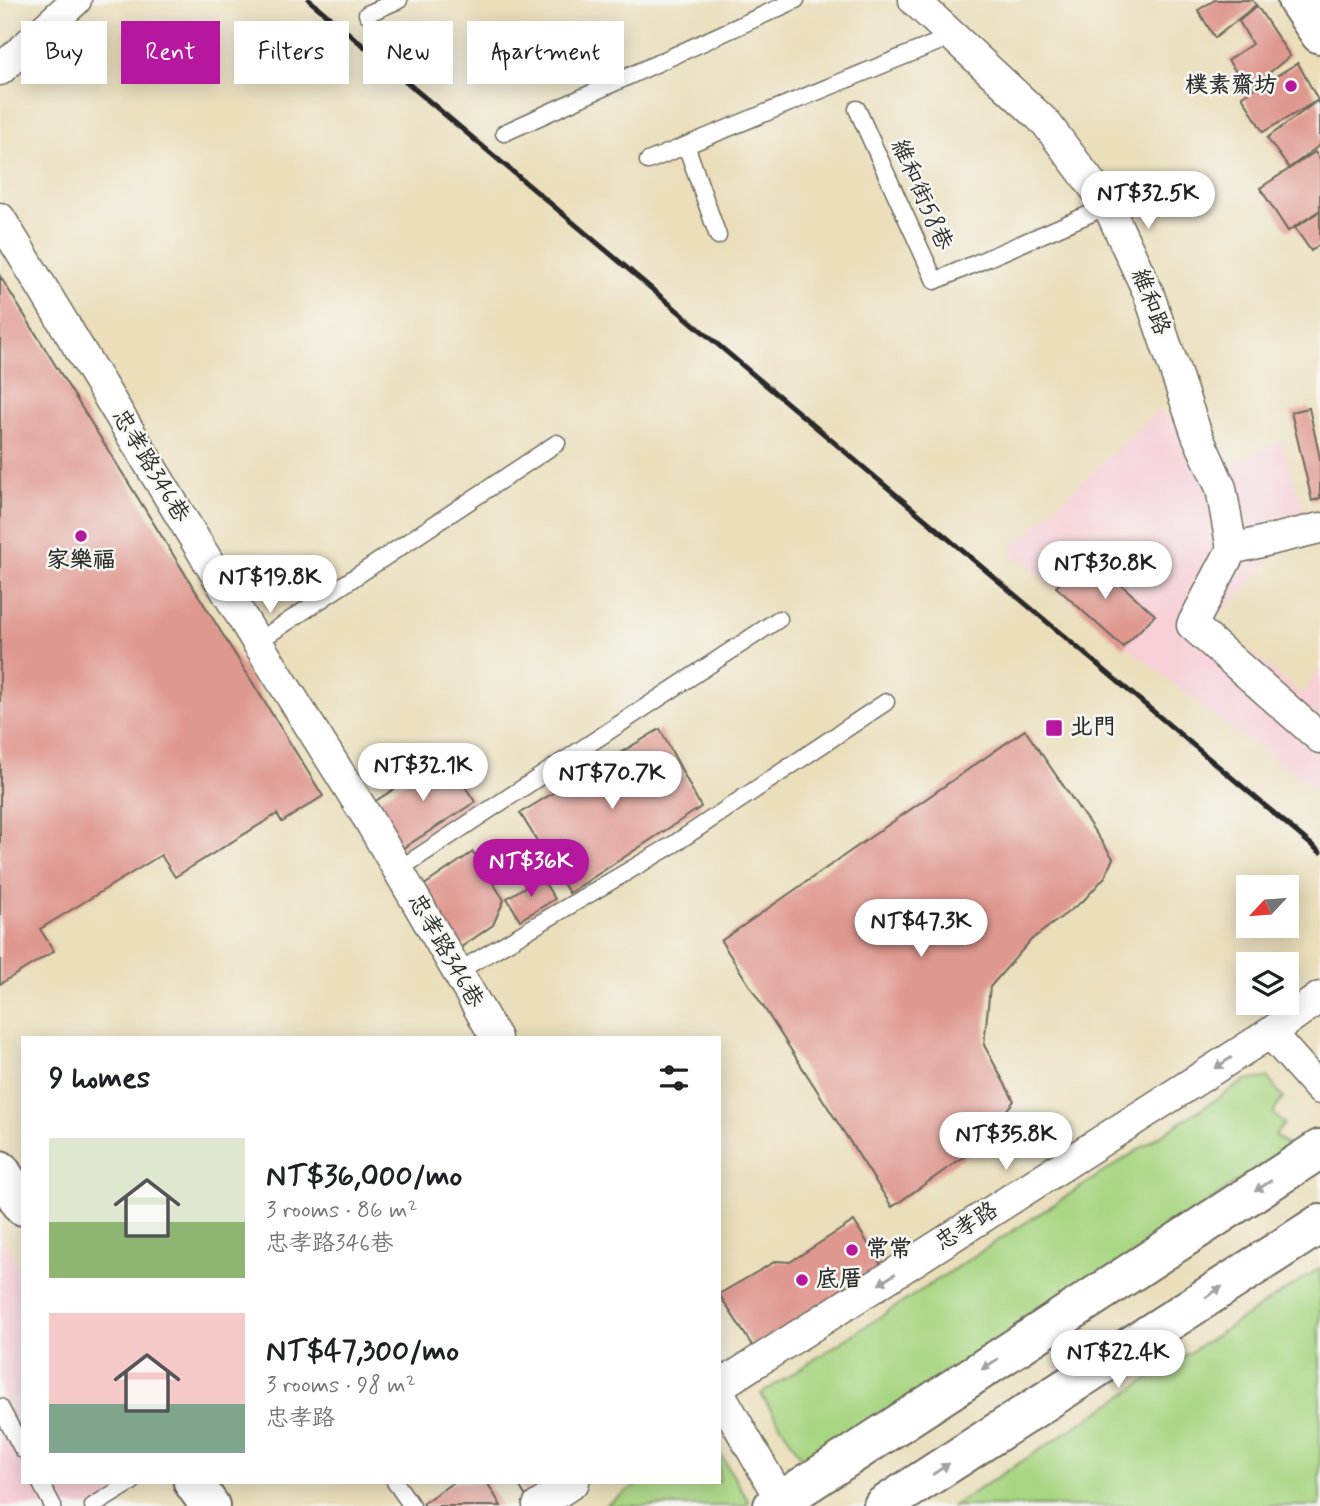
<!DOCTYPE html>
<html lang="en">
<head>
<meta charset="utf-8">
<style>
	:root { --surface:#fff; --page:#f6f6f6; --text:#202124; --muted:#757577; --accent:#b5179e }
	body { margin:0; font-family:Mynerve,"LXGW WenKai TC",sans-serif; background:var(--page); color:var(--text); height:100vh; display:flex; flex-direction:column; font-size:26px; white-space:nowrap }
	* { box-sizing:border-box; margin:0 }
	p { font-size:23px; color:var(--muted) }
	.icon { flex:none; width:38px; height:38px; fill:none; stroke:currentColor; stroke-width:2; stroke-linecap:round; stroke-linejoin:round }
	.map { position:relative; flex:1; overflow:hidden }
	.drawer { position:absolute; left:21px; top:1036px; width:700px; height:448px; display:flex; flex-direction:column; background:var(--surface); border-radius:0px; box-shadow:0 4px 18px #0003 }
	.drawer>* { flex:none }
	.guide { position:absolute; left:21px; top:21px; width:700px; height:63px; display:flex; gap:14px }
	.needle { width:46px; rotate:244deg }
	.fabs { position:absolute; left:1236px; top:875px; display:grid; gap:14px }
	.fabs a { display:grid; place-items:center; width:63px; height:63px; border-radius:0px; background:var(--surface); box-shadow:0 4px 18px #0003; font-size:35px }
	.price { position:absolute; translate:-50% -60px; padding:0 16px; border-radius:24px; background:#fff; color:#222; font-size:23px; line-height:46px; filter:drop-shadow(0 2px 4px #0008) }
	.price::after { content:''; position:absolute; left:50%; top:42px; width:21px; height:16px; margin-left:-10px; background:inherit; clip-path:polygon(0 0,100% 0,50% 100%) }
	.price.current { background:var(--accent); color:#fff }
	ul { padding:0; list-style:none }
	li { display:flex; align-items:center; gap:21px; height:175px; padding:0 28px }
	li span { display:grid; place-items:center; flex:none; width:196px; height:140px; border-radius:0px; color:#555 }
	li>.icon { margin-inline-start:auto }
	span .icon { width:84px; height:84px; fill:#fffc; stroke-width:1 }
	li b { font-size:30px }
	h2 { display:flex; justify-content:space-between; align-items:center; height:84px; padding:0 28px; font-size:30px }
	.tag { padding:0 24px; border-radius:0px; background:var(--surface); box-shadow:0 4px 18px #0003; font-size:24px; line-height:63px }
	.tag.current { background:var(--accent); color:#fff }
	.map>svg:first-child { display:block }
	.built { fill:#f6cfd7 }
	.green { fill:#a8d581; stroke:#6a8056; stroke-width:2 }
	.building { fill:#df9890 }
	.lines { fill:none; stroke-linecap:round; stroke-linejoin:round }
	.service-casing { stroke:#6e6a5d; stroke-width:19 }
	.minor-casing { stroke:#6e6a5d; stroke-width:33 }
	.tertiary-casing { stroke:#6e6a5d; stroke-width:42 }
	.secondary-casing { stroke:#6e6a5d; stroke-width:42 }
	.service { stroke:#fff; stroke-width:16 }
	.minor { stroke:#fff; stroke-width:30 }
	.tertiary { stroke:#fff; stroke-width:38 }
	.secondary { stroke:#fff; stroke-width:38 }
	.rail { stroke:#2b2b2b; stroke-width:5 }
	.oneway { fill:#a0a0a0 }
	.poi-dot { fill:#b5179e; stroke:#f6f6f2; stroke-width:2.5 }
	.labels { text-anchor:middle; dominant-baseline:central; stroke-width:5; stroke-linejoin:round; paint-order:stroke }
	.poi-label { font-size:23px; font-weight:bold; fill:#2b2b2b; stroke:#f6f6f2; text-anchor:start }
	.street-label { font-size:23px; fill:#2b2b2b; stroke:#f6f6f2 }
</style>
</head>
<body>
<div class="map">
<svg width="1320" height="1506" viewBox="0 0 1320 1506">
	<rect width="100%" height="100%" fill="#f6f6f2"/>
	<filter id="ink" filterUnits="userSpaceOnUse"><feTurbulence type="fractalNoise" baseFrequency=".0143" numOctaves="2"/><feDisplacementMap in="SourceGraphic" scale="14" xChannelSelector="R" yChannelSelector="G"/><feConvolveMatrix kernelMatrix="1 2 1 2 8 2 1 2 1" color-interpolation-filters="sRGB"/></filter>
	<filter id="wash" filterUnits="userSpaceOnUse"><feTurbulence type="fractalNoise" baseFrequency=".00686" numOctaves="4" result="noise"/><feDisplacementMap in="SourceGraphic" scale="28" xChannelSelector="R" yChannelSelector="G"/><feGaussianBlur stdDeviation="1.57" result="paint"/><feColorMatrix in="noise" values="0 0 0 0 0 0 0 0 0 0 0 0 0 0 0 0 0 1.4 0 .05"/><feComposite in="paint" operator="in"/></filter>
	<g filter="url(#wash)">
		<rect width="100%" height="100%" fill="#eadebb"/>
		<path class="built" d="M1158,410L1233,465L1281,440L1307,520L1214,622L1302,695L1320,667V792L1210,713L1009,551Z
			M0,1235L23,1271V1482H128L98,1506H0Z"/>
		<path class="green" d="M1268,1078L1283,1098L1273,1113L1284,1124L1275,1135L1288,1146L1057,1309L810,1471L761,1394L1246,1080Z
			M1320,1268V1506H953Z
			M719,1452L749,1502L743,1506H604L642,1482H719Z"/>
		<g id="blocks">
			<path class="building" d="M1215,0H1252L1256,5L1215,38L1198,10Z
				M1257,6L1290,56L1248,90L1228,60L1252,44L1239,21Z
				M1298,63L1318,100L1263,132L1242,96Z
				M1317,101L1320,106V145L1289,168L1267,138Z
				M1315,152L1320,160V210L1288,231L1260,188Z
				M1320,211V244L1311,251L1295,228Z
				M0,276L323,796L282,822L277,814L175,877L161,855L40,929L54,951L0,984Z
				M1309,408L1320,458V498L1312,501L1291,412Z
				M1087,554L1155,615L1123,647L1056,587Z
				M660,729L701,807L569,893L520,813Z
				M1025,730L1113,858L1105,877L1084,900L1031,940L990,987L984,1045L1014,1101L975,1149L892,1207L721,941Z
				M445,756L475,802L400,850L371,804Z
				M473,852L504,900L493,925L454,952L417,890Z
				M541,877L555,899L520,920L507,898Z
				M854,1221L883,1268L755,1350L719,1294L776,1261L790,1262Z
				M454,1482H487L501,1506H425L423,1503Z
				M517,1482H553L528,1500Z"/>
		</g>
	</g>
	<g filter="url(#ink)">
		<use href="#blocks" fill-opacity="0" stroke="#6e6a5d" stroke-width="2"/>
		<g class="lines">
			<defs>
				<path id="service" d="M367,14L399,0
					M857,109L935,281L1108,206
					M504,133L796,0
					M686,145L718,236
					M648,161L953,36
					M257,642L557,443
					M398,870L779,619
					M457,972L674,844L886,702
					M0,1407L23,1450
					M40,1482L53,1506
					M395,1482L412,1506
					M93,1506L132,1482"/>
				<path id="minor" d="M914,0L1046,123L1108,206L1148,292L1197,435L1221,488L1232,549
					M0,70L76,0
					M0,218L257,642L369,820L496,1038
					M1320,528L1232,549L1192,625L1320,738
					M1270,1033L1320,1089
					M719,1386L1270,1033L1320,997
					M719,1392L784,1506
					M538,1506L574,1482"/>
				<path id="tertiary" d="M0,1170L23,1206
					M193,1482L210,1506
					M773,1506L1320,1149
					M883,1506L1320,1224"/>
				<path id="secondary" d="M1297,0L1320,34"/>
			</defs>
			<use href="#service" class="service-casing"/>
			<use href="#minor" class="minor-casing"/>
			<use href="#tertiary" class="tertiary-casing"/>
			<use href="#secondary" class="secondary-casing"/>
			<use href="#service" class="service"/>
			<use href="#minor" class="minor"/>
			<use href="#tertiary" class="tertiary"/>
			<use href="#secondary" class="secondary"/>
			<path class="rail" d="M309,0L1320,852"/>
		</g>
		<defs><path id="oneway-solid" d="M-6-.8H1V-3.2L6.5 0L1 3.2V.8H-6Z" transform="scale(1.75)"/></defs>
		<g class="oneway">
			<use href="#oneway-solid" transform="translate(1223 1063) rotate(147)"/>
			<use href="#oneway-solid" transform="translate(1263 1186) rotate(147)"/>
			<use href="#oneway-solid" transform="translate(887 1279) rotate(147)"/>
			<use href="#oneway-solid" transform="translate(1214 1292) rotate(-33)"/>
			<use href="#oneway-solid" transform="translate(990 1364) rotate(147)"/>
			<use href="#oneway-solid" transform="translate(941 1469) rotate(-33)"/>
		</g>
	</g>
	<g class="poi-dot">
		<circle cx="1291" cy="86" r="7"/>
		<circle cx="81" cy="536" r="7"/>
		<rect x="1045" y="719" width="18" height="18" rx="3.5"/>
		<circle cx="852" cy="1250" r="7"/>
		<circle cx="802" cy="1280" r="7"/>
	</g>
	<g class="labels">
		<g class="poi-label">
			<text x="1277" y="86" text-anchor="end">樸素齋坊</text>
			<text x="81" y="561" text-anchor="middle">家樂福</text>
			<text x="1070" y="728">北門</text>
			<text x="866" y="1250">常常</text>
			<text x="816" y="1280">底厝</text>
		</g>
		<g class="street-label">
			<text transform="translate(921 195) rotate(66)">維和街58巷</text>
			<text transform="translate(1150 302) rotate(69)">維和路</text>
			<text transform="translate(150 466) rotate(59)">忠孝路346巷</text>
			<text transform="translate(445 951) rotate(60)">忠孝路346巷</text>
			<text transform="translate(967 1227) rotate(-33)">忠孝路</text>
		</g>
	</g>
</svg>
<div class="fabs">
<a><svg class="needle" viewBox="-14 -14 28 28"><path d="M0-13l5 13h-10z" fill="#e53935"/><path d="M0 13l5-13h-10z" fill="#757577"/></svg></a>
<a><svg class="icon" aria-label="layers" viewBox="0 0 24 24"><path d="M12 4l9 5-9 5-9-5zM3 14l9 5 9-5"/></svg></a>
</div>
<b class="price" style="left:1148px;top:231px">NT$32.5K</b>
<b class="price" style="left:1105px;top:601px">NT$30.8K</b>
<b class="price" style="left:270px;top:615px">NT$19.8K</b>
<b class="price" style="left:423px;top:803px">NT$32.1K</b>
<b class="price" style="left:612px;top:811px">NT$70.7K</b>
<b class="price current" style="left:531px;top:899px">NT$36K</b>
<b class="price" style="left:921px;top:959px">NT$47.3K</b>
<b class="price" style="left:1006px;top:1172px">NT$35.8K</b>
<b class="price" style="left:1118px;top:1390px">NT$22.4K</b>
<div class="guide">
<a class="tag">Buy</a>
<a class="tag current">Rent</a>
<a class="tag">Filters</a>
<a class="tag">New</a>
<a class="tag">Apartment</a>
</div>
<section class="drawer">
<h2>9 homes<svg class="icon" aria-label="filters" viewBox="0 0 24 24"><path d="M4 7h16M4 17h16"/><circle cx="9" cy="7" r="2"/><circle cx="15" cy="17" r="2"/></svg></h2>
<ul>
<li><span style="background:linear-gradient(#dfe7d0 60%,#8fb573 0)"><svg class="icon" aria-label="home" viewBox="0 0 24 24"><path d="M3 11l9-7 9 7M6 9v11h12V9"/></svg></span><div><b>NT$36,000/mo</b><p>3 rooms · 86 m²</p><p>忠孝路346巷</p></div></li>
<li><span style="background:linear-gradient(#f6c9c9 65%,#7fa58c 0)"><svg class="icon" aria-label="home" viewBox="0 0 24 24"><path d="M3 11l9-7 9 7M6 9v11h12V9"/></svg></span><div><b>NT$47,300/mo</b><p>3 rooms · 98 m²</p><p>忠孝路</p></div></li>
</ul>
</section>
</div>
</body>
</html>
